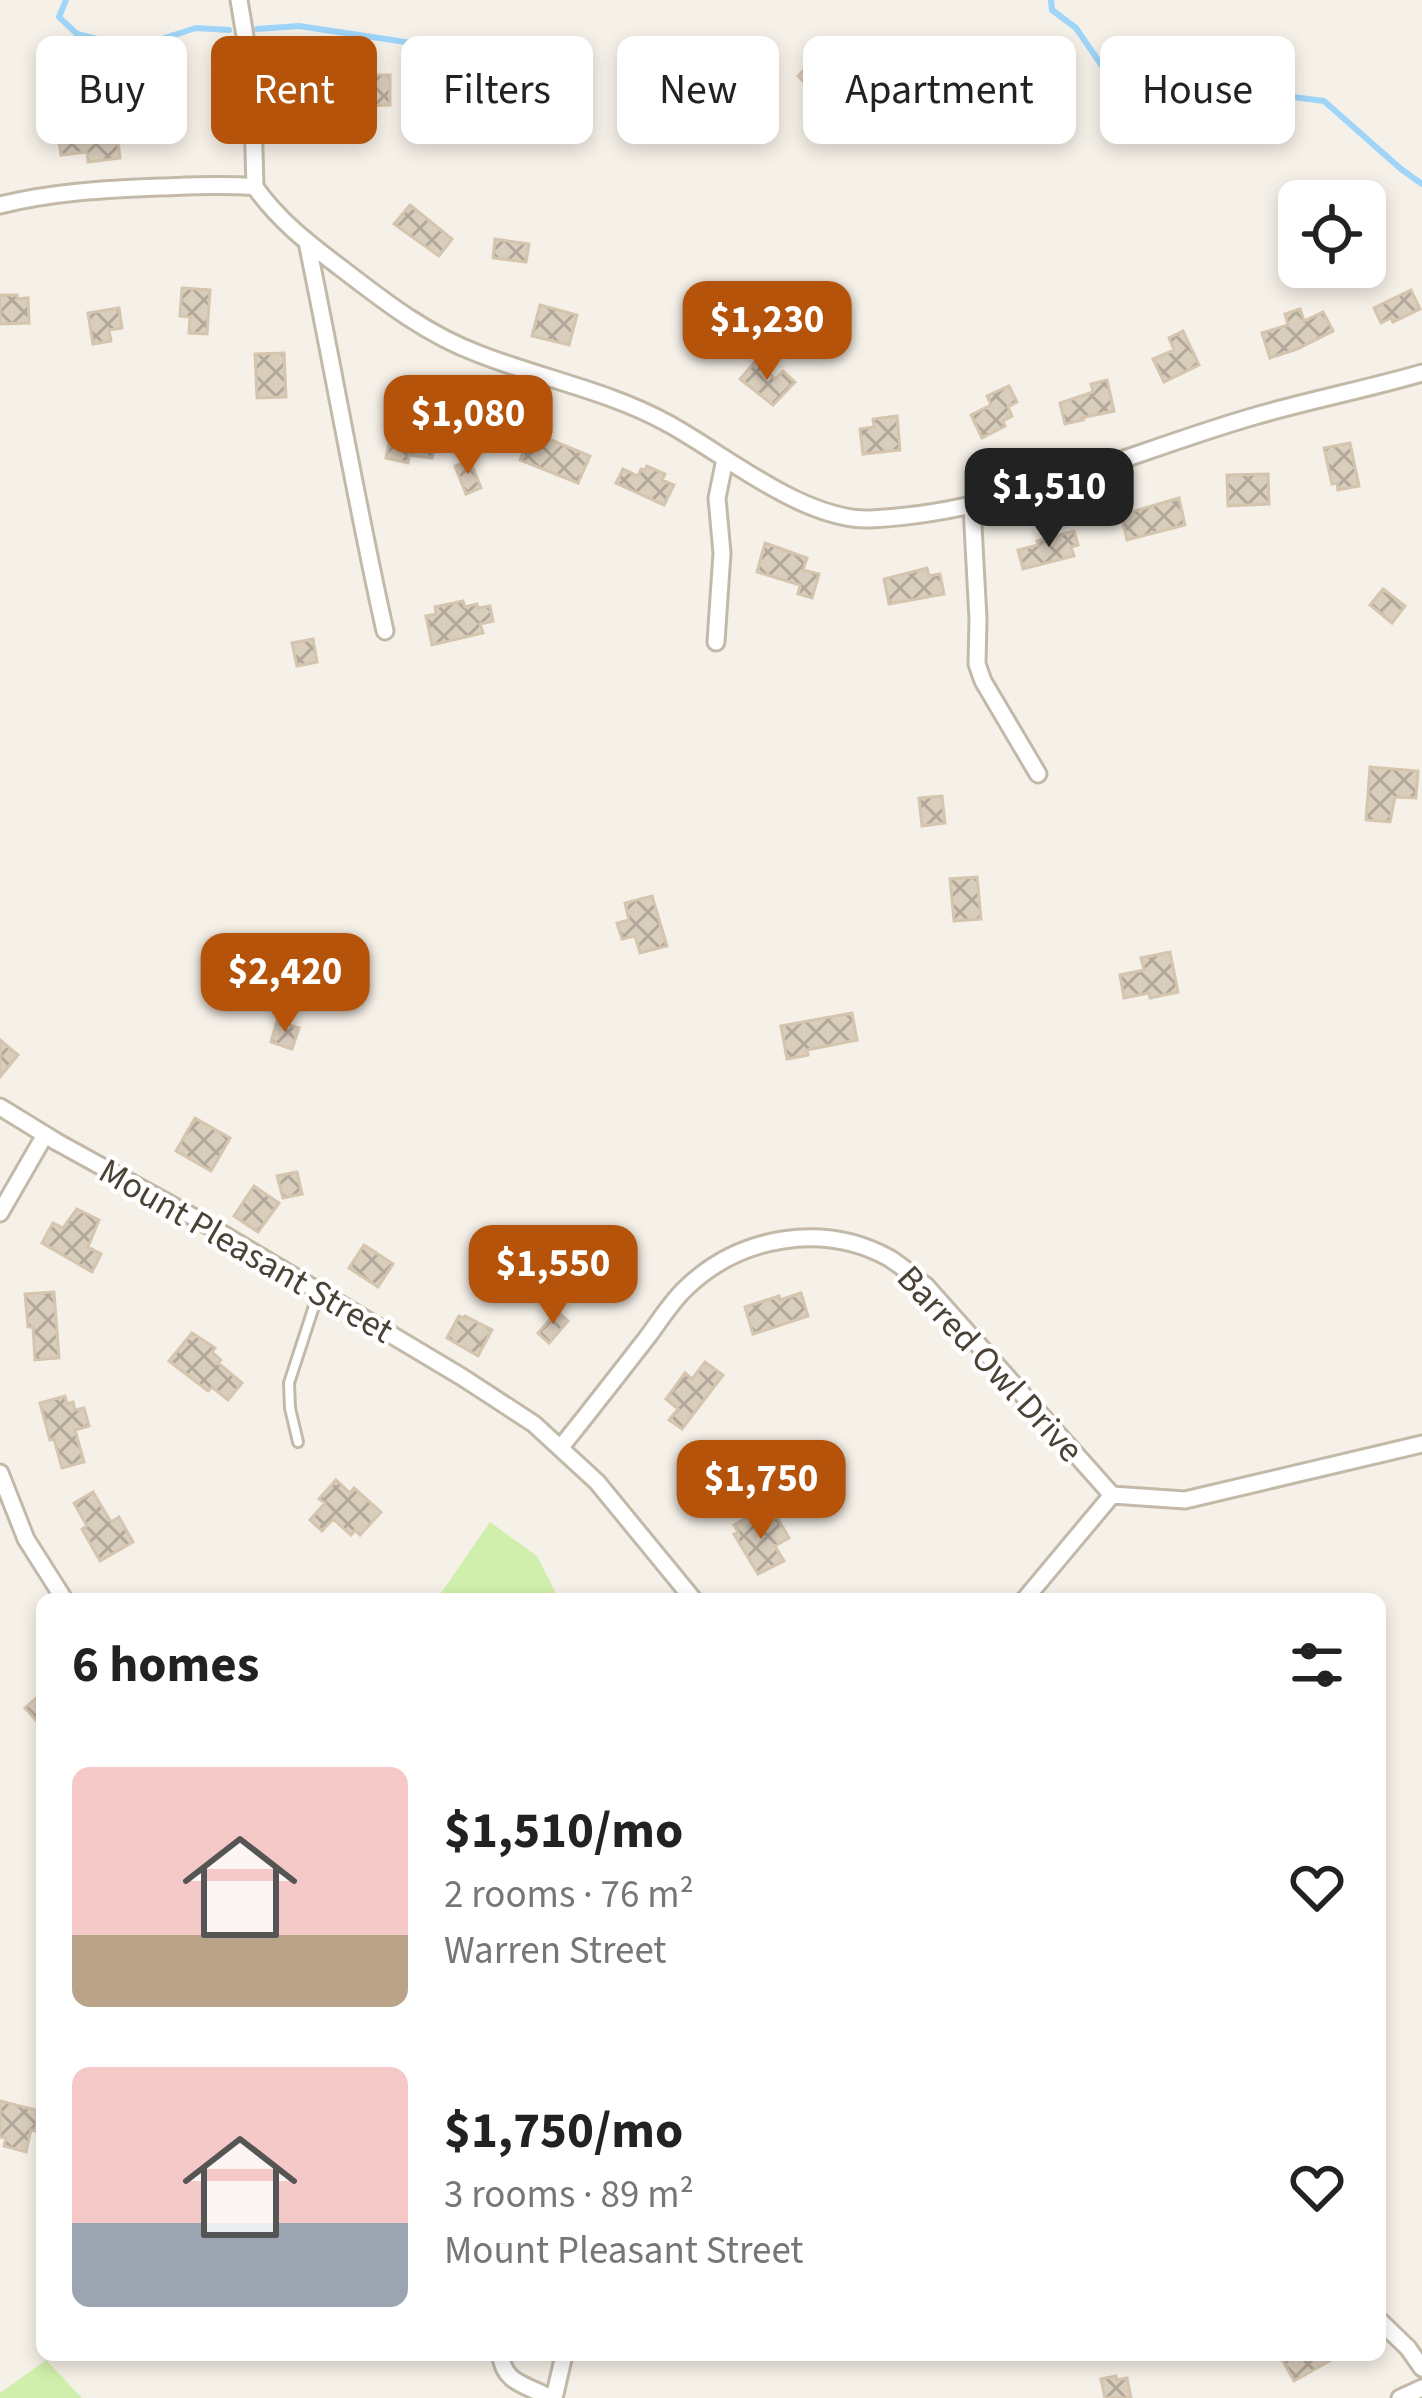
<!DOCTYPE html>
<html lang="en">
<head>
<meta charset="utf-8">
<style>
	:root { --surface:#fff; --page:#f2f2f2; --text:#222; --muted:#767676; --accent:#b45309 }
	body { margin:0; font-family:"Source Sans 3",sans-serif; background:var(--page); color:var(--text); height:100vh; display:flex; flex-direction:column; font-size:45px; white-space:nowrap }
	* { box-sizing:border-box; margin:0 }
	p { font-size:39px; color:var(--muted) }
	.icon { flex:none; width:66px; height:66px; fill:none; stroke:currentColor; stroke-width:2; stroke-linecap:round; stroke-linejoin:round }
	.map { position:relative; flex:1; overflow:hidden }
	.panel { position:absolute; left:36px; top:1593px; width:1350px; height:768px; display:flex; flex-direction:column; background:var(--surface); border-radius:18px; box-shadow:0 6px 18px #0003 }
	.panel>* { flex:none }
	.guide { position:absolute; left:36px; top:36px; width:1350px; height:108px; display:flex; gap:24px }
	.fabs { position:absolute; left:1278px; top:180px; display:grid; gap:24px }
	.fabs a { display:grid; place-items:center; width:108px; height:108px; border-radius:18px; background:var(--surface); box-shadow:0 6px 18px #0003; font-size:60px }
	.price { position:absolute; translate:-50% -102px; padding:0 27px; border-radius:24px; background:var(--accent); color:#fff; font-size:39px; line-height:78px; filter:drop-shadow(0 3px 6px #0008) }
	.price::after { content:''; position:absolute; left:50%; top:72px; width:36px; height:27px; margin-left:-18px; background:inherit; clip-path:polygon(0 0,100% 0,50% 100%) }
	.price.on { background:#222; color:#fff }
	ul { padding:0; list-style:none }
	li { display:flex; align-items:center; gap:36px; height:300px; padding:0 36px }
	li span { display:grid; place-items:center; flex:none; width:336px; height:240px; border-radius:18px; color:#555 }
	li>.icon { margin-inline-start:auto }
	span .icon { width:144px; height:144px; fill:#fffc; stroke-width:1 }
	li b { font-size:51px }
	h2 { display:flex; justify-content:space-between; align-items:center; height:144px; padding:0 36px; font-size:51px }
	.chip { padding:0 42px; border-radius:18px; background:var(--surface); box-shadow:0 6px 18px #0003; font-size:42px; line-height:108px }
	.chip.on { background:var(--accent); color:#fff }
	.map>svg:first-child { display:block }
	.green { fill:#d1efac }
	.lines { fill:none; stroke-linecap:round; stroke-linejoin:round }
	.stream { stroke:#9ed5f9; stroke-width:6 }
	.building { fill:url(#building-cross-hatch); stroke:#d5c5ae; stroke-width:3 }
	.lane-casing { stroke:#c3b9a9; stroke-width:14 }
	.street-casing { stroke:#c3b9a9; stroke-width:21 }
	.lane { stroke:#fff; stroke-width:8 }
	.street { stroke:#fff; stroke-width:15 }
	.labels { text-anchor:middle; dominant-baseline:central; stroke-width:9; stroke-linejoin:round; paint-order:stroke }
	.street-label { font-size:36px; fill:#4a4235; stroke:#fff }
</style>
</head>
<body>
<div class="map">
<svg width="1422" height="2398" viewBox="0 0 1422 2398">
	<defs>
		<pattern id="building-cross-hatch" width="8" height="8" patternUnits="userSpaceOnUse" patternTransform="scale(3)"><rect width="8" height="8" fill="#d9cdbc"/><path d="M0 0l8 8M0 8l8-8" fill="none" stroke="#b2a89a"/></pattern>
	</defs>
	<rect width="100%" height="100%" fill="#f6f1e8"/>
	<path class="green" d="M490,1522L537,1556L559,1599H437Z
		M46,2360L82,2398H0V2393Z"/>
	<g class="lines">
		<path class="stream" d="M66,0L59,17L77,34L133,48L196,28L229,30
			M1051,0L1052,10L1076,28L1102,66L1202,68L1240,90L1324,101L1401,169L1422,184
			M257,29L299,26L518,59"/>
	</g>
	<path class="building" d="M814,60L837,82L844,76L854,86L848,92L860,104L843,121L798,76Z
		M362,75H390V105L363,106Z
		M332,101L337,132L317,135L312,105Z
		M115,117L120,158L88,162L87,152L61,155L58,133L85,130L84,120Z
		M410,205L452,239L439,256L394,224Z
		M495,239L529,244L526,262L493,258Z
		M182,288L210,290L207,334L189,333L190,317L180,316Z
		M1411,290L1420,309L1393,322L1391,318L1381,323L1374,308Z
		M0,295H17V299L28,298L29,323L0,324Z
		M540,305L577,315L569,345L532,336Z
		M119,308L122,328L109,330L111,341L93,344L88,313Z
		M1300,309L1304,321L1323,312L1333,331L1297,349L1270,358L1262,333L1288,325L1285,314Z
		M1183,331L1199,365L1164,382L1153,359L1174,350L1169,338Z
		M284,353L286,397L257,398L255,354Z
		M756,361L775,379L783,371L795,382L773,405L740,379Z
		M1107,380L1114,411L1081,418L1083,420L1065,424L1060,403L1093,392L1091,384Z
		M1009,386L1017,402L1008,407L1012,416L1003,421L1005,426L982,438L971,415L991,405L987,396Z
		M403,399L420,403L419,408L442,413L432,458L409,455L408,463L386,458L393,424L397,425Z
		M897,416L900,450L863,454L860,429L874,427L873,419Z
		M532,432L590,456L578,483L520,460Z
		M1350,443L1359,486L1338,490L1337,483L1332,484L1324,448Z
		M470,460L481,488L466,494L455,466Z
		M647,466L665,474L662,480L674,485L664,505L616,483L623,469L638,476L641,469L645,470Z
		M1268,474L1269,504L1228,506L1227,475Z
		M1179,498L1185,525L1127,540L1121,515Z
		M1074,531L1078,545L1071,547L1074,556L1023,569L1018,550L1038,545L1037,541Z
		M765,543L807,558L803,570L819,574L812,598L798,594L800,585L757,572Z
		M927,568L929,576L940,574L944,594L889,604L884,579Z
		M1383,589L1405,606L1392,623L1370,605Z
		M463,601L465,607L477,604L478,608L490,606L493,621L480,624L483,633L432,645L426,616L436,614L435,607Z
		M313,639L317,662L297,666L292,643Z
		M1370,767L1418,771L1416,798L1395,797L1390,822L1366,820Z
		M942,796L945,823L922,826L919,798Z
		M977,877L981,919L954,921L950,879Z
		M652,896L667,946L640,953L635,936L622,939L617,923L629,920L625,903Z
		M1170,952L1178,992L1150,998L1149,993L1124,998L1120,975L1144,970L1141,958Z
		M852,1013L857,1040L807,1050L808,1055L787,1059L781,1026Z
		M277,1021L299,1028L292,1049L271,1042Z
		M0,1040L18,1055L0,1077Z
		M195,1118L230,1138L211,1171L176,1151Z
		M297,1172L302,1194L283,1198L277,1176Z
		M254,1186L279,1203L258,1232L234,1216Z
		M77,1209L99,1220L88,1247L101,1254L92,1272L42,1243L53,1223L63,1228Z
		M364,1245L393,1264L378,1287L349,1268Z
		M54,1292L59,1358L35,1360L33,1327H28L25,1294Z
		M801,1293L808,1316L753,1334L745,1307L779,1296L780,1300Z
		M557,1311L568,1321L549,1343L538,1333Z
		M459,1316L464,1318L465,1316L492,1330L478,1356L447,1338Z
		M192,1333L215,1348L212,1352L221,1360L218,1363L242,1383L228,1400L212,1387L208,1391L169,1361Z
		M705,1362L723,1375L682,1429L669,1420L678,1409L666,1399L685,1373L692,1379Z
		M65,1396L67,1404L73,1402L75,1410L84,1408L89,1426L75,1430L84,1462L62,1468L54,1439L50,1440L40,1403Z
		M336,1480L350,1493L354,1488L381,1512L360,1535L355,1530L351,1535L333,1519L322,1531L310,1520L325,1503L319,1499Z
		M93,1492L111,1522L119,1517L133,1542L100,1561L82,1529L87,1526L74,1503Z
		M751,1515L754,1521L759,1518L764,1525L777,1517L789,1538L775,1546L784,1561L758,1574L734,1534L738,1532L734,1525Z
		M42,1693V1727L25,1708Z
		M0,2101L40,2111L35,2131L31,2130L26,2152L4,2146L6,2138L0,2137Z
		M1293,2355H1340L1294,2381L1283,2361Z
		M1116,2376L1117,2380L1127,2378L1131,2398H1105L1101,2379Z"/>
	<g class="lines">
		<defs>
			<path id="lane" d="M298,1442L290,1408L289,1383L318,1294"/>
			<path id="street" d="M239,0L252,78L255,187
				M0,205C53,192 106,189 160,187C192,186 224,184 255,187C278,220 309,244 341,268C385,302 426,334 479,354C540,378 609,391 667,423C723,453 803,521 870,519C1005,513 1126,453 1255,416C1310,400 1367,389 1422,373
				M307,242C334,372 356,502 385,631
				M972,507L978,619L977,664L983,681L1038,774
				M716,642L722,553L717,498L725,459
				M0,1107L57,1142L206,1224L462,1377L534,1424L597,1482L693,1599
				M0,1213L45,1135
				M561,1447C590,1411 618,1375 646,1339C659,1322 671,1302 686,1288C740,1236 823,1222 889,1258C902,1266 914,1277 926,1286L1112,1495L1185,1500L1422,1444
				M0,1473L26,1539L64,1599
				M1025,1599L1112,1495
				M1380,2321L1408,2348L1422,2368
				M501,2355C503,2384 529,2385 550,2398
				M554,2398L564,2355
				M1400,2398L1422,2388"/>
		</defs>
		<use href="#lane" class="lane-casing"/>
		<use href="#street" class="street-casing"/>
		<use href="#lane" class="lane"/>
		<use href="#street" class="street"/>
	</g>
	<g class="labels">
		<g class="street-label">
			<text transform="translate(246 1251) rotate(30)">Mount Pleasant Street</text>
			<text transform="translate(990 1364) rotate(47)">Barred Owl Drive</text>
		</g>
	</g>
</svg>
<div class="fabs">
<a><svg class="icon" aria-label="locate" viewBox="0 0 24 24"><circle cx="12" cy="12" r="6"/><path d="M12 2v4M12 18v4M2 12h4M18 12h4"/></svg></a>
</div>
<b class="price" style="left:767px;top:383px">$1,230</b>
<b class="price" style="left:468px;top:477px">$1,080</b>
<b class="price on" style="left:1049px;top:550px">$1,510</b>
<b class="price" style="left:285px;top:1035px">$2,420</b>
<b class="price" style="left:553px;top:1327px">$1,550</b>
<b class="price" style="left:761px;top:1542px">$1,750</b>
<div class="guide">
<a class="chip">Buy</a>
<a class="chip on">Rent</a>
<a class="chip">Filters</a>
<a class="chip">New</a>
<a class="chip">Apartment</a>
<a class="chip">House</a>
</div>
<section class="panel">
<h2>6 homes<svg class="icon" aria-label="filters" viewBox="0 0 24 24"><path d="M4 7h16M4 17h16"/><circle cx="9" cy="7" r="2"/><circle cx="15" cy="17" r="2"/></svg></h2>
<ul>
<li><span style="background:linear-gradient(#f6c9c9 70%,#b9a48a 0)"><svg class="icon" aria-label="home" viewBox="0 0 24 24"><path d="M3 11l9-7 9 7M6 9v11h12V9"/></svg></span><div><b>$1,510/mo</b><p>2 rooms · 76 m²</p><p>Warren Street</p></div><svg class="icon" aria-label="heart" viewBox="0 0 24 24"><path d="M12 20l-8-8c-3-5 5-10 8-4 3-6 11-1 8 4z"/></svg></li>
<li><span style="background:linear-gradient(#f6c9c9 65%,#9aa5b1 0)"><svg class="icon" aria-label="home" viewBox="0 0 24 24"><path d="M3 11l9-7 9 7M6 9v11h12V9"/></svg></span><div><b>$1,750/mo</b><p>3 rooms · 89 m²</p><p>Mount Pleasant Street</p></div><svg class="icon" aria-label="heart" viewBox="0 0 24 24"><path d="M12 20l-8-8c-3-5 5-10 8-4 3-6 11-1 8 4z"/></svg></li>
</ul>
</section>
</div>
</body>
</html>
